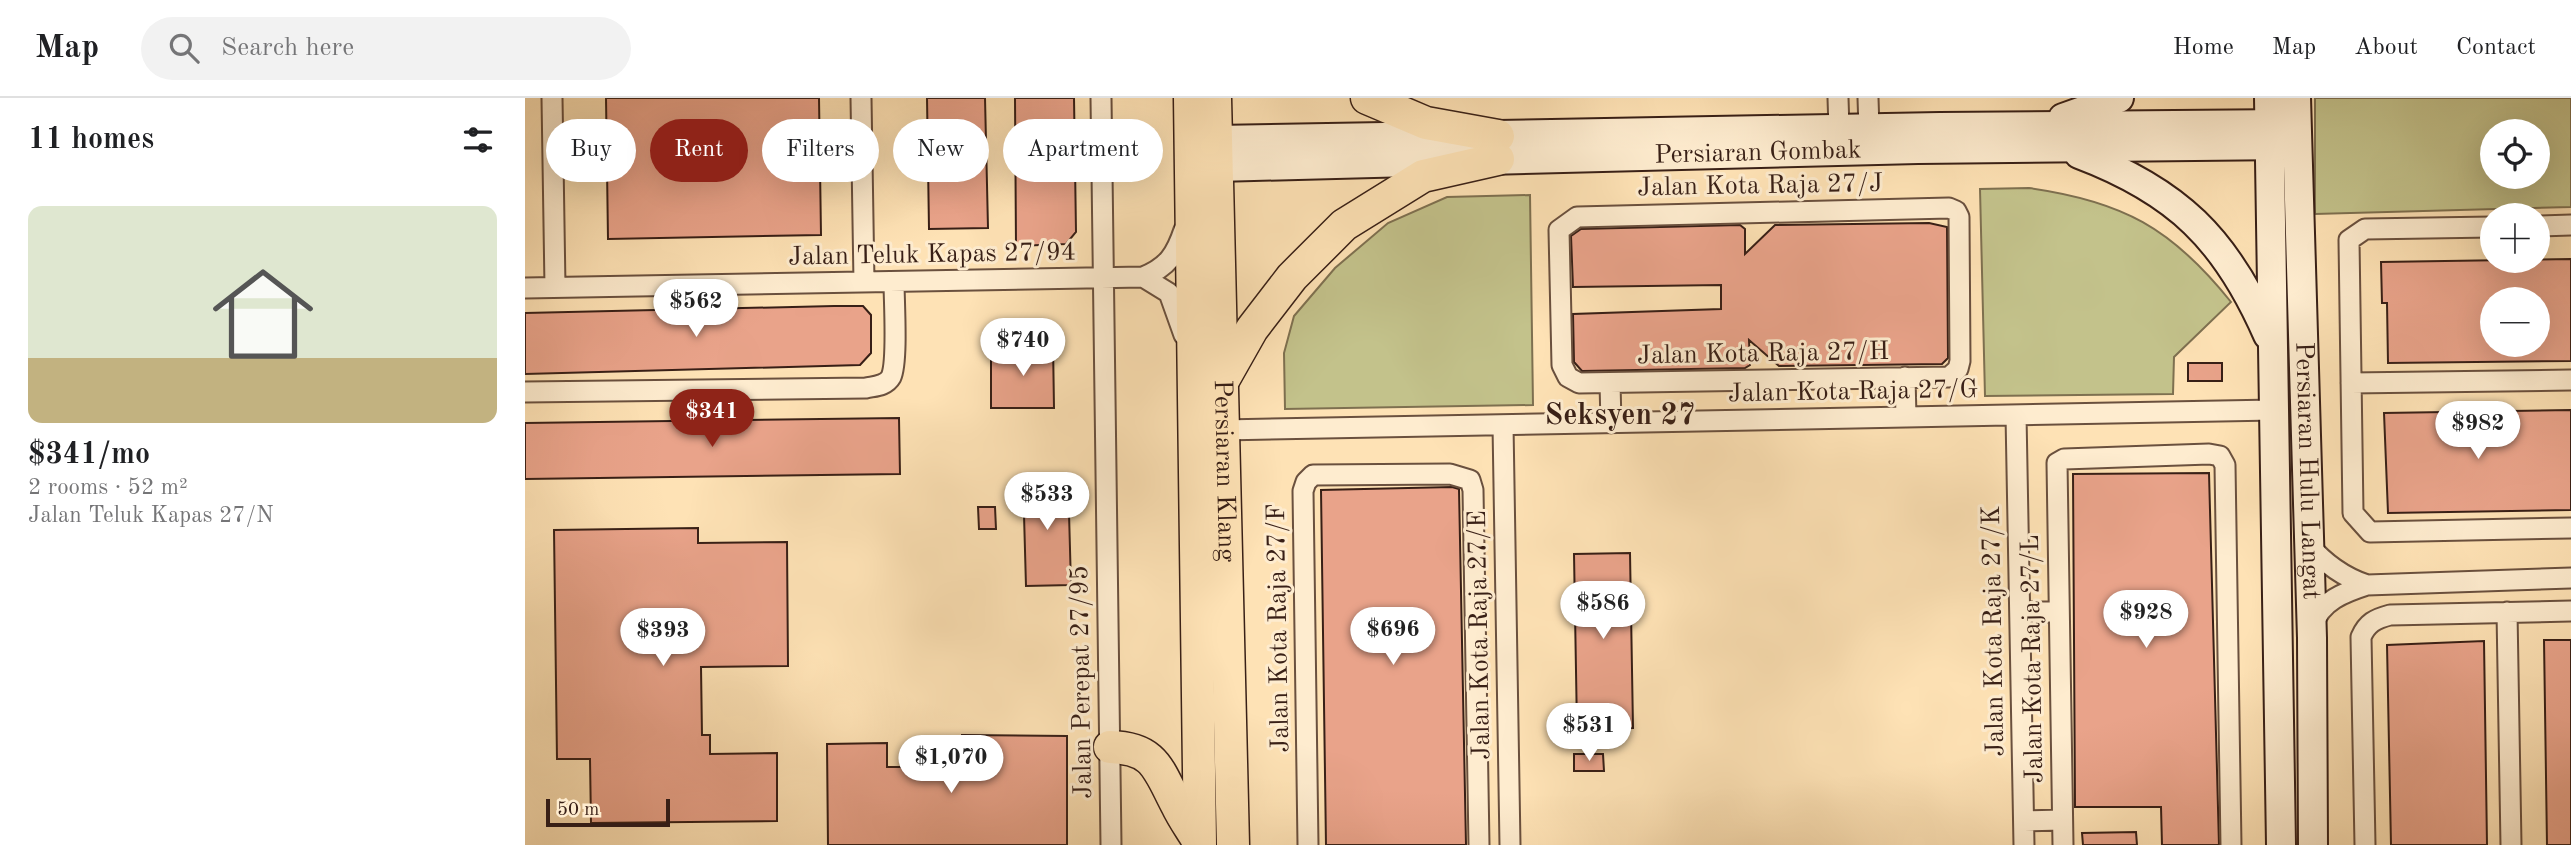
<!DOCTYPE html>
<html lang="en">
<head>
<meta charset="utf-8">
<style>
	:root { --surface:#fff; --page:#f2f2f2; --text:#202124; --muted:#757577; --line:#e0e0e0; --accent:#8f2418 }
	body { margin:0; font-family:"Old Standard TT",serif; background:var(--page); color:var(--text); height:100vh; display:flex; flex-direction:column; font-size:26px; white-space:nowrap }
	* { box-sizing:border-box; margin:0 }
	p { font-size:23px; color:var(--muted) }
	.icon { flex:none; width:38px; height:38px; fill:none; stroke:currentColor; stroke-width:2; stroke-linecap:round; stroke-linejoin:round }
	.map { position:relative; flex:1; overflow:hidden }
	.side { display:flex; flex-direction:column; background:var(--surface); width:525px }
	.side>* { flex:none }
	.banner { position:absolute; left:21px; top:21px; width:665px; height:63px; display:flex; gap:14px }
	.tools { position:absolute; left:1955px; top:21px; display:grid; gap:14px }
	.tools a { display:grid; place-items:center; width:70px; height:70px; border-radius:50%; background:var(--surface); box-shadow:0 7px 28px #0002; font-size:35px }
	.scale { position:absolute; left:21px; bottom:18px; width:124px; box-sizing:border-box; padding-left:7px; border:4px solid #381f16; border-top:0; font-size:19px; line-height:24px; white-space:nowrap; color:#381f16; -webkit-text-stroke:5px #feeccf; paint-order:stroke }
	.price { position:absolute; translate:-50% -60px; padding:0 16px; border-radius:24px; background:#fff; color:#222; font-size:23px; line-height:46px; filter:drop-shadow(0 2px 4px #0008) }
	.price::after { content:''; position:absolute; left:50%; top:42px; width:21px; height:16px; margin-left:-10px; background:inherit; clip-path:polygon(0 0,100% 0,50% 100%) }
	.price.selected { background:var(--accent); color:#fff }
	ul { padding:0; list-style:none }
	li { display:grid; align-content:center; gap:14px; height:371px; padding:0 28px }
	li+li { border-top:2px solid var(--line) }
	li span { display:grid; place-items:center; height:217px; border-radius:14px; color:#555 }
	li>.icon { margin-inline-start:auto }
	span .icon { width:126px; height:126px; fill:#fffc; stroke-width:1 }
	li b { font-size:30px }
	h2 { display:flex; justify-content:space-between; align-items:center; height:84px; padding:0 28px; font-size:30px }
	.chip { padding:0 24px; border-radius:32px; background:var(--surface); box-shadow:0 7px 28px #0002; font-size:24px; line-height:63px }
	.chip.selected { background:var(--accent); color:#fff }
	header { display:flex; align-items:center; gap:42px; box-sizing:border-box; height:98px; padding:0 35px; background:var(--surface); border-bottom:2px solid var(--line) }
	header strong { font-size:33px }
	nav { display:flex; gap:38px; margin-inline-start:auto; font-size:24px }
	.search { width:490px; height:63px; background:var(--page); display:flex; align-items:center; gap:18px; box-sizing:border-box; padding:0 24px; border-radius:38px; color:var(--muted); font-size:26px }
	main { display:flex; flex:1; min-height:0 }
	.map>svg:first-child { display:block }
	.green { fill:#c3c28b; stroke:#7e7050; stroke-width:2; fill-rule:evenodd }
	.building { fill:#e9a38a; stroke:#381f16; stroke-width:2; fill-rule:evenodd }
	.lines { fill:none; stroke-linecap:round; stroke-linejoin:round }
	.minor-casing { stroke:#6a503e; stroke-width:23 }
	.secondary-casing { stroke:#381f16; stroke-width:32 }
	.primary-casing { stroke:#381f16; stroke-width:35 }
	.minor { stroke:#feeccf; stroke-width:19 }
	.secondary { stroke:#feeccf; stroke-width:28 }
	.primary { stroke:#fee2b5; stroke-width:32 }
	.labels { text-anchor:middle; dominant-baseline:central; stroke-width:6; stroke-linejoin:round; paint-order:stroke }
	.street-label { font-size:26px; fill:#381f16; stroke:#feeccf }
	.quarter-label { font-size:30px; font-weight:bold; fill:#381f16; stroke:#feeccf }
</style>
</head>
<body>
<header>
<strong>Map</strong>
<div class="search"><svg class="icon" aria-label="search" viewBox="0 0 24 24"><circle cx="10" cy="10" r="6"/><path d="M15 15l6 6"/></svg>Search here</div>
<nav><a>Home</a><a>Map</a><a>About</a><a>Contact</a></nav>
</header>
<main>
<section class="side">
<h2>11 homes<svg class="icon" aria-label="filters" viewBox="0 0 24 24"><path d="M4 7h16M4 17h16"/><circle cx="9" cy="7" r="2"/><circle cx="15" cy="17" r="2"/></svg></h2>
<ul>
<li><span style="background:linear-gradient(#dfe7d0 70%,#c2b280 0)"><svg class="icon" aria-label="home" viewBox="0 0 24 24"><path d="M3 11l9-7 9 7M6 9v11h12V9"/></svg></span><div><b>$341/mo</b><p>2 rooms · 52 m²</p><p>Jalan Teluk Kapas 27/N</p></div></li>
</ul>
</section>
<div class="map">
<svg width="2046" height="747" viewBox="0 0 2046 747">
	<rect width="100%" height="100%" fill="#fee2b5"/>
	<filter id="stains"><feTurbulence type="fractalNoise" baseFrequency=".00286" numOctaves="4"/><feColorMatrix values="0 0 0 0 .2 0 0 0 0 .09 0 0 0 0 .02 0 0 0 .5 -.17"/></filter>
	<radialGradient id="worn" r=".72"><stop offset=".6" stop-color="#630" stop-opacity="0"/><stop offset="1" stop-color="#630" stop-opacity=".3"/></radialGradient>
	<path class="green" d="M1790,0H2046V109L1790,116ZM1967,33H2012V79H1967Z
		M1504,90C1597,103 1647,130 1706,204L1649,259L1648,296L1460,298L1455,91Z
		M1005,97L1008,307L760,311L759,255L769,218L810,170L863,125L922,99Z"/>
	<path class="building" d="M81,0H294L296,137L83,141Z
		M402,0H460L463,130L404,131Z
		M490,0H549L551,134L541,146L491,148Z
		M1404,125L1422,129L1423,260L1417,266L1254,268L1224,242L1225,267L1220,270L1057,273L1049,264L1048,216L1196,211V187L1048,189L1046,138L1056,131L1215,127L1220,131V156L1250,127Z
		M2046,161V263L1863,265L1862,205H1857L1856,164ZM1967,201H2012V247H1967Z
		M309,208H338L346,217V255L335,267L0,276V215Z
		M487,246H528L529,310H466V256H487Z
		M1663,265H1697V283H1663Z
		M2046,312V412L1863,415L1859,315Z
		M374,320L375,376L0,381V325Z
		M1684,375L1694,747H1637L1636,709H1550L1548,376Z
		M543,379L546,487L501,488L498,381Z
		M927,389L934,391L941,747H801L796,392Z
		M453,409H470L471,431H454Z
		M173,430V445L262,444L263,568L176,569L177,637H185V656L252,655V723L66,725L65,661H32L29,432Z
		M1105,455L1108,630L1052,631L1049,456Z
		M2019,542H2046V747H2022Z
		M1959,543L1962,747H1866L1862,547Z
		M437,637L542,638V747H303L302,646L362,645V669H437Z
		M1049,656H1078L1079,673H1049Z
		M1611,734L1612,747H1558L1557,735Z"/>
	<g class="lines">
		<defs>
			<path id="minor" d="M27,0L30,189
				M336,0L339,184
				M576,0L586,747
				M1313,0L1314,31
				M1343,0L1344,31
				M1424,110L1431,113L1434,119L1435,263L1433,271L1424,279L1054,285L1043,279L1037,267L1034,132L1052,119Z
				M2012,128L2046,127
				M1967,129L1840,131L1824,142L1828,415L1845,434L2046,430
				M618,179L644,195L659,237
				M0,190L618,179C643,169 651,156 659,132
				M1380,279L1381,319
				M1085,285L1086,325
				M1826,285L2045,282
				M0,294L341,290C350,288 361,288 366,279C373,264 369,203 369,184
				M1491,317L1499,747
				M978,327L985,747
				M698,332L1749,312
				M1783,446C1799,465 1818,479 1842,487
				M1495,514H1533
				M1982,514L1986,747
				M1788,528C1795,503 1820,494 1842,487L2046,480
				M1499,723L1537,722
				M783,747L778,393L781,384L788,377L925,376L945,382L948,392L954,747
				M1538,747L1532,365L1539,361L1684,356L1695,358L1700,367L1706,747
				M1840,747L1836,539C1842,525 1850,521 1865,517L2046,513"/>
			<g id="secondary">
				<path d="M1744,0L1756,747"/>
				<path id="s1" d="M1771,0L1787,540L1788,747"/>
				<path d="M1538,20L1594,0"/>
				<path d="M691,42L1415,29L1771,26"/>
				<path d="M1554,56C1652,93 1701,141 1743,237"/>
				<path id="s2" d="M692,69L1393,51L1772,47"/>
			</g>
			<g id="primary">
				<path d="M665,0L675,747"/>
				<path id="s3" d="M690,0L708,747"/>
				<path d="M842,0L901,25L973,38"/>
				<path d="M697,284L727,231L767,179L819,127L898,78L973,61"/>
				<path d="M585,649C630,650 633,671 652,707C658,720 667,732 674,744"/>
			</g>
		</defs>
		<use href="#minor" class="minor-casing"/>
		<use href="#secondary" class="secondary-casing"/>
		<use href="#primary" class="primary-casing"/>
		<use href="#minor" class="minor"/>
		<use href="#secondary" class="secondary"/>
		<use href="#primary" class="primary"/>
	</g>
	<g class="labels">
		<g class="street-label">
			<text stroke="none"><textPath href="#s2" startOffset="541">Persiaran Gombak</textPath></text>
			<text transform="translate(1235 88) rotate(-1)">Jalan Kota Raja 27/J</text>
			<text transform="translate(407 157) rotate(-1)">Jalan Teluk Kapas 27/94</text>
			<text transform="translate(1238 256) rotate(-1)">Jalan Kota Raja 27/H</text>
			<text transform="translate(1328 294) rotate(-1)">Jalan Kota Raja 27/G</text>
			<text stroke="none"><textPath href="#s1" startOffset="373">Persiaran Hulu Langat</textPath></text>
			<text stroke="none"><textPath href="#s3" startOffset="373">Persiaran Klang</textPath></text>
			<text transform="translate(754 530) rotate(-91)">Jalan Kota Raja 27/F</text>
			<text transform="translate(1469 533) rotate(-91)">Jalan Kota Raja 27/K</text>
			<text transform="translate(955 537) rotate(-91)">Jalan Kota Raja 27/E</text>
			<text transform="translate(1508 561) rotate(-91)">Jalan Kota Raja 27/L</text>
			<text transform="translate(557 584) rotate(-91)">Jalan Perepat 27/95</text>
		</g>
		<g class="quarter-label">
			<text x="1095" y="318">Seksyen 27</text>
		</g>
	</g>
	<rect width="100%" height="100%" filter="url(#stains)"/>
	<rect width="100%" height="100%" fill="url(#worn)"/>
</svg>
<div class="tools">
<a><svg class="icon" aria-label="locate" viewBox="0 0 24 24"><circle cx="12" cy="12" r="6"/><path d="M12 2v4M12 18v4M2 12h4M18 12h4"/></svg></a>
<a>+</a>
<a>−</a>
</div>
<div class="scale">50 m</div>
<b class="price" style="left:171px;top:241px">$562</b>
<b class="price" style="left:498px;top:280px">$740</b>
<b class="price selected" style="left:187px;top:351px">$341</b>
<b class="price" style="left:1953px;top:363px">$982</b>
<b class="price" style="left:522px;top:434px">$533</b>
<b class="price" style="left:1078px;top:543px">$586</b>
<b class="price" style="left:1621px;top:552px">$928</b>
<b class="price" style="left:868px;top:569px">$696</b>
<b class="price" style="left:138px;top:570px">$393</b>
<b class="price" style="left:1064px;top:665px">$531</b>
<b class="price" style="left:426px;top:697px">$1,070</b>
<div class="banner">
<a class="chip">Buy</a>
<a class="chip selected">Rent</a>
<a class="chip">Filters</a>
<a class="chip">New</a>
<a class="chip">Apartment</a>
</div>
</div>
</main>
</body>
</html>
